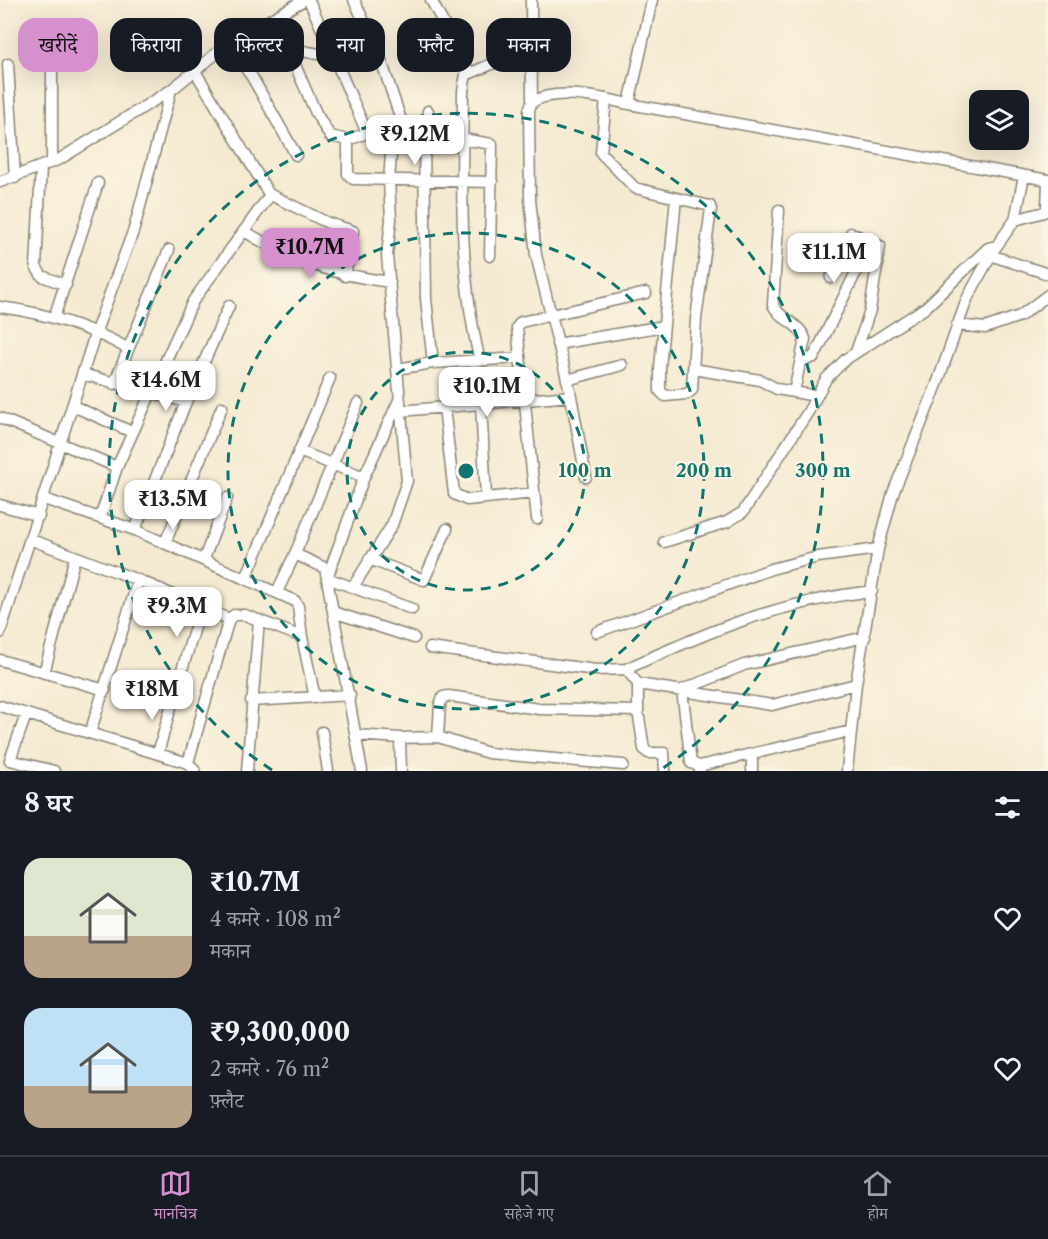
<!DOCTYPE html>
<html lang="hi">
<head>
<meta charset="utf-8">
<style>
	:root { --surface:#171b24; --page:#20242c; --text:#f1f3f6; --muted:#9ea1a6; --line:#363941; --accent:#d690ce }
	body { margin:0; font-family:"Libre Caslon Text","Noto Serif Devanagari",serif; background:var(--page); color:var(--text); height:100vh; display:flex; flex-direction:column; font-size:22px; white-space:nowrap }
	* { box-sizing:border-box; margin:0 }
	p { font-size:20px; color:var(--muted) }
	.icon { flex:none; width:33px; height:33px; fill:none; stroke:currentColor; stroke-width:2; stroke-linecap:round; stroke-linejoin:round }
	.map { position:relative; height:771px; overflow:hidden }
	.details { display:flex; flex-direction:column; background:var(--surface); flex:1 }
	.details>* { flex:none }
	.top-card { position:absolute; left:18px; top:18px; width:600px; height:54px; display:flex; gap:12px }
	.fabs { position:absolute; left:969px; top:90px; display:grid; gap:12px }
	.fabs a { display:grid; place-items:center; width:60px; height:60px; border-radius:12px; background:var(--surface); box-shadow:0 6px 24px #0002; font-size:30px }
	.price { position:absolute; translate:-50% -51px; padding:0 14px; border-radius:12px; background:#fff; color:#222; font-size:20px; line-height:39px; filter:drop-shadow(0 2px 3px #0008) }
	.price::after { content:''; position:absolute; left:50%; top:36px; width:18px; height:14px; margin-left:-9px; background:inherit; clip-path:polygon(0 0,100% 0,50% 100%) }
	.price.current { background:var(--accent); color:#111 }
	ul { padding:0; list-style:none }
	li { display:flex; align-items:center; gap:18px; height:150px; padding:0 24px }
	li span { display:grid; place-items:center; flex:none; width:168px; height:120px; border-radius:18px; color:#555 }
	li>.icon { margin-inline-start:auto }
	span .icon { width:72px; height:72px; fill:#fffc; stroke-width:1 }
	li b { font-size:26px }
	h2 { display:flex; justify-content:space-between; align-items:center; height:72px; padding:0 24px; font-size:26px }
	.chip { padding:0 21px; border-radius:18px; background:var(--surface); box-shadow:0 6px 24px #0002; font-size:21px; line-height:54px }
	.chip.current { background:var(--accent); color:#111 }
	.dock { display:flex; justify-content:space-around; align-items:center; height:84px; border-top:2px solid var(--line); background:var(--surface); font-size:16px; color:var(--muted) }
	.dock a { display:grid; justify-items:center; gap:3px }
	.dock .current { color:var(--accent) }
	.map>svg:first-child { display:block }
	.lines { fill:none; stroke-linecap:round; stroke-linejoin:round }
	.minor-casing { stroke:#888376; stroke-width:13 }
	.minor { stroke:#fff; stroke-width:10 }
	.ring { fill:none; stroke:#0f766e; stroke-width:3; stroke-dasharray:10 8 }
	.centre { fill:#0f766e; stroke:#fcf5e5; stroke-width:3 }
	.ring-label { font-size:18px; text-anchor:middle; font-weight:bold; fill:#0f766e; stroke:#fcf5e5; stroke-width:4.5; stroke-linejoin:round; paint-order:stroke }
</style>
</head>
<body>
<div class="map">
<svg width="1048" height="771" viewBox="0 0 1048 771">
	<rect width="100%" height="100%" fill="#fcf5e5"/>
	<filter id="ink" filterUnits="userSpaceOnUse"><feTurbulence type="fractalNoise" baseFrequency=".0167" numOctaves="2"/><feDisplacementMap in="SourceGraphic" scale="12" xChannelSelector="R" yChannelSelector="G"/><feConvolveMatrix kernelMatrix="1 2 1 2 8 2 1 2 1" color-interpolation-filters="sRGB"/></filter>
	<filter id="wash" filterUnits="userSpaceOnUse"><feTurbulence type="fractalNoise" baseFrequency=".008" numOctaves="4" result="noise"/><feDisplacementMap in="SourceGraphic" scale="24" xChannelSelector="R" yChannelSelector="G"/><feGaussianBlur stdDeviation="1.35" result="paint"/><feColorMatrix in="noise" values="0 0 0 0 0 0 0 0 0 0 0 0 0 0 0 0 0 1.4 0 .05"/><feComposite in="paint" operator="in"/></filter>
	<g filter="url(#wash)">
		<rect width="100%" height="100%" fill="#f5ead1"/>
	</g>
	<g filter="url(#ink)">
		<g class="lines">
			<defs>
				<path id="minor" d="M309,0L367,133
					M431,0L467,68L463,91C462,182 458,272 480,361
					M531,0L532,102
					M652,0L629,104L1048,180
					M274,17L316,113L330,136L348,140L367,133L424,139H462L492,144L490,256
					M228,44L252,77L296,155
					M287,48L334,57
					M8,64L15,178
					M195,71L269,194L328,223L353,231L345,276
					M52,72V162
					M466,75L532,47
					M606,99L601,153L635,188L710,206L711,209L696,319L692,390L687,394L665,396L660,391V367L676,198
					M428,111L424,139L426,299L433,363
					M348,140V174L353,179L492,182
					M41,167L36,267L42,276L66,285
					M0,182L60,159L171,90L228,44L304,0
					M779,210L773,305C780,320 800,323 805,339L794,392
					M1015,220L1044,212L1047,209L1048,180
					M246,232C292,261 335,275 390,282
					M990,255L1048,274
					M831,278L851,233L880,246L870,310L856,352
					M0,307C45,313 87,326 127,348
					M54,318L98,183
					M957,325L985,328L1020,316L1048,295
					M557,344L664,326
					M802,361L814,357L862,260L867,259L878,264
					M397,369L433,363L520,358
					M693,369L760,380L777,389L816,396
					M82,374L186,402
					M567,380L622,365
					M114,384L169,250
					M481,404L486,498
					M73,406L132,432
					M444,407L454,494L467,500L534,493
					M400,411L571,396
					M0,418L117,467
					M299,451L364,477L327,578L412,609
					M364,477L399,400
					M586,477L570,391L536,255L530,199L529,110L532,102C557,87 601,98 629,104
					M44,499L135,530L295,601L298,606L302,637L315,698
					M0,505L39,516
					M100,518L117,467L193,301L270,195
					M537,519L517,327L521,322L646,293
					M135,530L186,402L229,306
					M32,540L143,582L229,619
					M664,542L727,522L743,512L808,412L826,379L846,359L925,308L988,248L996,246
					M165,543L222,407
					M295,554L358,403
					M204,559L227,498
					M369,559L424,580L447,529
					M246,578L330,378
					M353,587L392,525L407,481L387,255L391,220L389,180L392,142L402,123L378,51L354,0
					M277,592L295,554L325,568L362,771
					M333,612L414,638
					M597,632L771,569L818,557L878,549
					M0,633L96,331L134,229L171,90
					M430,648L596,670L626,669
					M0,660L105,690
					M44,673L75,557
					M180,676L201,608
					M638,684L626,669C711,630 778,602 872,591
					M251,701L350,695
					M0,706L188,763L195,771
					M638,711L644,749L648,753H664L665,771
					M26,715L10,760L54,771
					M322,732L328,771
					M90,733L138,581
					M356,735L400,738
					M438,737L488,753L623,765
					M158,753L174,696
					M188,763L229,619L234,615H245L302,637
					M699,766L691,763L682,690L744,665L865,637
					M247,771L259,620
					M401,771L400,738L438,737L440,704L443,697L449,696L539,709L638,711V684L772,705L856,684L878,549L893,493L936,387L967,299L993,251L1015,220L1024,176
					M700,771L699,766L851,731
					M752,771V754
					M847,771L856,684"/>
			</defs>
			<use href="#minor" class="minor-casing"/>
			<use href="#minor" class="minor"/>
		</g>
	</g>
	<g class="ring">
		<circle cx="466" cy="471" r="119"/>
		<circle cx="466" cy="471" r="238"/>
		<path d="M272 770A357 357 0 1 1 660 770"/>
	</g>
	<circle cx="466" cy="471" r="9" class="centre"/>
	<g class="ring-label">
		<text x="585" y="477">100 m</text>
		<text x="704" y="477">200 m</text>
		<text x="823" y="477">300 m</text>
	</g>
</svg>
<div class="fabs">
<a><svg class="icon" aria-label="layers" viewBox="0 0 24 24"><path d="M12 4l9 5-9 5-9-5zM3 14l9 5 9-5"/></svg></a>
</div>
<b class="price" style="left:415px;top:166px">₹9.12M</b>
<b class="price current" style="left:310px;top:279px">₹10.7M</b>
<b class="price" style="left:834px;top:284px">₹11.1M</b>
<b class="price" style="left:166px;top:412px">₹14.6M</b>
<b class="price" style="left:487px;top:418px">₹10.1M</b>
<b class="price" style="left:173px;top:531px">₹13.5M</b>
<b class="price" style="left:177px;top:638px">₹9.3M</b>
<b class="price" style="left:152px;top:721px">₹18M</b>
<div class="top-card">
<a class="chip current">खरीदें</a>
<a class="chip">किराया</a>
<a class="chip">फ़िल्टर</a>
<a class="chip">नया</a>
<a class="chip">फ़्लैट</a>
<a class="chip">मकान</a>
</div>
</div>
<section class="details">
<h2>8 घर<svg class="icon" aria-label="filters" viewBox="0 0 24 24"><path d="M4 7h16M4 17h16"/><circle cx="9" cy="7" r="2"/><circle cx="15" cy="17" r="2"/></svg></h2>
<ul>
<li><span style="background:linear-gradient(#dfe7d0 65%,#b9a48a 0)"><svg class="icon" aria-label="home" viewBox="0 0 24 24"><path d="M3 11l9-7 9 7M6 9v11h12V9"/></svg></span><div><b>₹10.7M</b><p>4 कमरे · 108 m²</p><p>मकान</p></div><svg class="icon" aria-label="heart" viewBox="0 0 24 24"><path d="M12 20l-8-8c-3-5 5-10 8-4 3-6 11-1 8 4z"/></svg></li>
<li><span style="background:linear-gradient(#bfe0f5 65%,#b9a48a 0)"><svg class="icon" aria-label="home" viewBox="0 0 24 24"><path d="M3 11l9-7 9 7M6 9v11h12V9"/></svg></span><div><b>₹9,300,000</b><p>2 कमरे · 76 m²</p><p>फ़्लैट</p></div><svg class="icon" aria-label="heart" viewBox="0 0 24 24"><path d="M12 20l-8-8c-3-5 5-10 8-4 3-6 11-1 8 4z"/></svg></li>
</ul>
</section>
<nav class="dock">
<a class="current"><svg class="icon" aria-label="map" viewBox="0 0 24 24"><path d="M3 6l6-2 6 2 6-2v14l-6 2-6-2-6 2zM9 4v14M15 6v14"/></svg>मानचित्र</a>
<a><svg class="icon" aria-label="saved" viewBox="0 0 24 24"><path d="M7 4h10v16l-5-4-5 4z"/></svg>सहेजे गए</a>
<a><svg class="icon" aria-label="home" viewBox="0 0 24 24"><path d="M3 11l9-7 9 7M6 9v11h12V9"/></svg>होम</a>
</nav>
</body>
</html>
